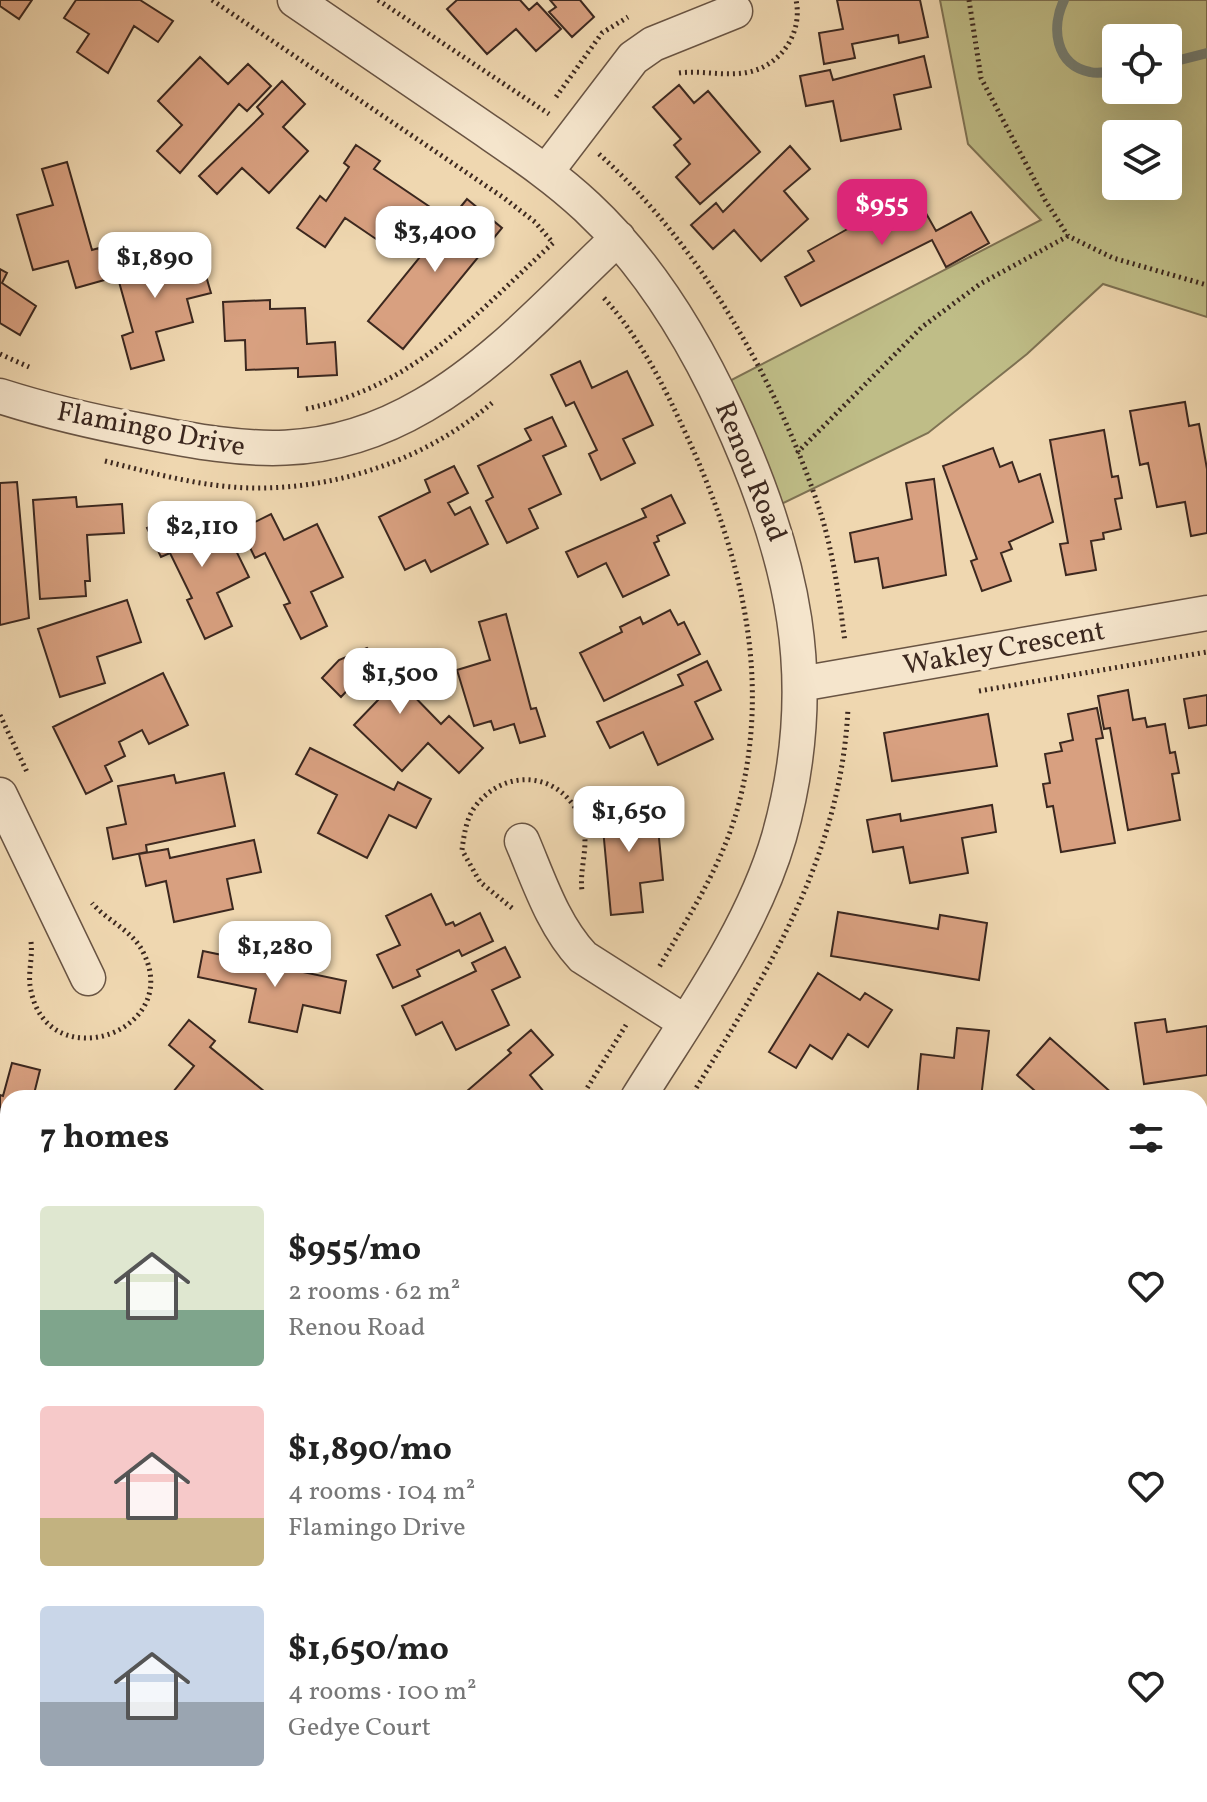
<!DOCTYPE html>
<html lang="en">
<head>
<meta charset="utf-8">
<style>
	:root { --surface:#fff; --page:#f2f2f2; --text:#222; --muted:#767676; --accent:#db2777 }
	body { margin:0; font-family:Vollkorn,serif; background:var(--page); color:var(--text); height:100vh; display:flex; flex-direction:column; font-size:30px; white-space:nowrap }
	* { box-sizing:border-box; margin:0 }
	p { font-size:26px; color:var(--muted) }
	.icon { flex:none; width:44px; height:44px; fill:none; stroke:currentColor; stroke-width:2; stroke-linecap:round; stroke-linejoin:round }
	.map { position:relative; flex:1; overflow:hidden }
	.drawer { position:absolute; left:0px; top:1090px; width:1208px; height:712px; display:flex; flex-direction:column; background:var(--surface); border-radius:24px 24px 0 0; box-shadow:0 8px 32px #0002 }
	.drawer>* { flex:none }
	.fabs { position:absolute; left:1102px; top:24px; display:grid; gap:16px }
	.fabs a { display:grid; place-items:center; width:80px; height:80px; border-radius:8px; background:var(--surface); box-shadow:0 8px 32px #0002; font-size:40px }
	.price { position:absolute; translate:-50% -68px; padding:0 18px; border-radius:16px; background:#fff; color:#222; font-size:26px; line-height:52px; filter:drop-shadow(0 2px 4px #0008) }
	.price::after { content:''; position:absolute; left:50%; top:48px; width:24px; height:18px; margin-left:-12px; background:inherit; clip-path:polygon(0 0,100% 0,50% 100%) }
	.price.current { background:var(--accent); color:#fff }
	ul { padding:0; list-style:none }
	li { display:flex; align-items:center; gap:24px; height:200px; padding:0 40px }
	li span { display:grid; place-items:center; flex:none; width:224px; height:160px; border-radius:8px; color:#555 }
	li>.icon { margin-inline-start:auto }
	span .icon { width:96px; height:96px; fill:#fffc; stroke-width:1 }
	li b { font-size:34px }
	h2 { display:flex; justify-content:space-between; align-items:center; height:96px; padding:0 40px; font-size:34px }
	.map>svg:first-child { display:block }
	.green { fill:#bfbd87; stroke:#7e7253; stroke-width:2; fill-rule:evenodd }
	.lines { fill:none; stroke-linecap:round; stroke-linejoin:round }
	.stream { stroke:#747f75; stroke-width:10 }
	.building { fill:#d8a080; stroke:#3c281f; stroke-width:2 }
	.minor-casing { stroke:#695443; stroke-width:37 }
	.path { stroke:#3c281f; stroke-width:5; stroke-dasharray:2 4; stroke-linecap:butt }
	.minor { stroke:#f5e5cc; stroke-width:34 }
	.labels { text-anchor:middle; dominant-baseline:central; stroke-width:8; stroke-linejoin:round; paint-order:stroke }
	.street-label { font-size:28px; fill:#3c281f; stroke:#f5e5cc }
</style>
</head>
<body>
<div class="map">
<svg width="1207" height="1802" viewBox="0 0 1207 1802">
	<rect width="100%" height="100%" fill="#efd7b0"/>
	<filter id="stains"><feTurbulence type="fractalNoise" baseFrequency=".0025" numOctaves="4"/><feColorMatrix values="0 0 0 0 .2 0 0 0 0 .09 0 0 0 0 .02 0 0 0 .5 -.17"/></filter>
	<radialGradient id="worn" r=".72"><stop offset=".6" stop-color="#630" stop-opacity="0"/><stop offset="1" stop-color="#630" stop-opacity=".3"/></radialGradient>
	<path class="green" d="M940,0H1207V317L1103,284L1027,354L928,433L769,510L716,388L1041,220L968,144ZM1116,38H1168V90H1116ZM1116,134H1168V186H1116Z"/>
	<g class="lines">
		<path class="stream" d="M1064,0C1051,27 1055,65 1090,72C1098,74 1108,72 1116,71
			M1168,63L1207,53"/>
	</g>
	<path class="building" d="M0,0H32L19,19L0,6Z
		M76,0H140L173,21L158,42L134,26L108,73L77,52L89,34L64,18Z
		M457,0H520L529,10L537,3L561,29L536,51L516,29L487,54L447,9Z
		M550,0H580L594,17L572,37L549,12L556,7Z
		M837,0H920L928,37L899,43L898,35L852,44L855,58L824,64L819,33L843,29Z
		M924,56L931,87L894,95L901,129L841,141L833,101L806,106L800,76L830,70L833,80Z
		M200,57L228,84L248,64L271,86L247,111L239,104L180,173L157,151L182,125L158,101Z
		M282,81L305,104L283,127L308,151L269,193L242,168L217,194L199,176L263,114L257,107Z
		M679,85L694,103L708,91L760,152L700,204L676,177L690,164L674,145L681,139L653,107Z
		M356,145L380,161L374,169L430,207L408,239L387,224L376,239L345,218L325,247L297,228L320,196L326,201L349,167L344,163Z
		M790,146L810,169L784,191L808,219L761,261L734,230L713,249L691,225L716,203L723,212Z
		M67,162L92,250L99,248L108,279L76,288L68,261L33,270L17,215L53,205L42,169Z
		M914,192L936,231L971,212L989,243L946,267L932,240L801,306L785,277L814,261L808,251Z
		M467,199L502,228L403,349L368,321Z
		M134,239L144,274L201,259L211,293L187,299L193,322L156,332L164,360L131,369L122,336L133,332L109,246Z
		M0,269L7,273L2,283L36,306L20,335L0,323Z
		M270,300V309L305,308L307,344L335,342L337,375L298,377V368L246,370L245,340L225,341L223,302Z
		M580,361L592,388L627,371L653,425L623,439L635,463L601,480L589,454L597,450L574,402L566,406L551,375Z
		M1185,402L1189,426L1199,424L1207,469V533L1191,536L1185,502L1157,507L1148,463L1140,465L1130,411Z
		M552,417L566,446L543,456L561,494L529,509L538,528L507,543L486,501L493,497L478,466L531,440L525,429Z
		M1104,430L1112,477L1118,476L1122,498L1115,499L1121,529L1103,533L1104,539L1091,541L1096,570L1066,575L1060,544L1068,543L1050,440Z
		M993,448L1000,467L1012,462L1019,482L1040,474L1053,522L1009,542L1012,549L1001,553L1011,581L982,591L971,561L977,559L943,466Z
		M454,466L468,493L448,503L455,515L470,507L488,544L431,572L425,560L405,570L379,517L430,492L425,480Z
		M934,479L946,575L883,588L878,558L855,562L850,533L912,519L906,483Z
		M17,482L29,618L0,625V483Z
		M671,495L685,523L657,536L659,541L654,543L669,575L623,597L606,563L578,577L566,552L646,517L642,509Z
		M76,497L77,507L122,504L124,533L87,535L90,581H85L86,596L40,599L33,500Z
		M271,514L284,540L317,524L343,577L311,592L327,626L301,639L284,605L290,603L265,553L255,558L241,529Z
		M174,515L187,540L222,522L249,577L217,593L232,626L205,639L187,600L192,598L170,553L161,557L147,528Z
		M127,600L141,642L97,657L105,683L60,697L38,629Z
		M670,610L678,625L684,622L700,654L604,701L580,653L622,632L620,627L640,617L643,624Z
		M506,614L531,709L536,708L545,736L520,743L514,724L494,730L491,721L474,726L457,670L490,660L479,622Z
		M367,648L441,724L449,716L483,748L459,773L428,743L402,771L354,725L379,699L358,679L341,697L322,678L339,660Z
		M707,661L721,690L695,702L713,739L658,765L643,732L610,748L597,722L683,685L678,675Z
		M163,673L188,725L149,744L142,730L119,742L125,756L105,766L112,781L86,794L53,727Z
		M1128,690L1133,720L1145,718L1147,727L1165,724L1170,753L1175,752L1179,773L1172,774L1180,820L1128,830L1110,728L1104,729L1098,696Z
		M1207,695V725L1189,728L1184,699Z
		M1097,708L1103,738L1096,739L1115,843L1061,852L1053,806L1047,807L1043,784L1050,783L1045,754L1062,751L1060,743L1073,740L1068,714Z
		M988,714L997,766L892,781L884,733Z
		M310,748L394,790L398,782L431,799L416,828L389,815L367,858L318,833L337,795L296,774Z
		M224,773L235,826L146,845L147,852L113,859L107,828L126,824L118,786L174,775L176,783Z
		M628,793L630,819L657,817L663,880L640,883L643,912L611,915L600,796Z
		M992,805L996,832L962,838L968,873L910,883L903,847L873,852L867,820L900,814L901,821Z
		M254,840L261,872L227,879L233,909L174,922L166,881L146,886L139,854L168,849L170,858Z
		M431,894L446,925L453,922L455,926L480,913L493,941L462,956L459,950L417,970L420,976L393,988L377,955L400,945L386,916Z
		M838,912L938,929L940,915L987,923L979,980L831,956Z
		M505,947L520,977L492,990L509,1025L456,1050L442,1022L416,1035L402,1006L476,971L472,963Z
		M203,951L346,981L340,1013L303,1005L297,1032L249,1022L256,989L198,977Z
		M818,973L860,1000L865,993L892,1010L868,1047L848,1034L832,1059L810,1045L796,1068L769,1052Z
		M1165,1019L1167,1032L1207,1026V1075L1144,1084L1135,1023Z
		M189,1020L215,1041L210,1047L265,1092L260,1098L169,1097L194,1066L169,1045Z
		M957,1028L989,1031L981,1098H917L921,1054L954,1058Z
		M531,1030L553,1055L530,1075L549,1098H459L511,1053L508,1050Z
		M1050,1038L1114,1095L1111,1098H1043L1017,1075Z
		M12,1063L40,1070L33,1098H8V1189L0,1187V1095L3,1096Z
		M1207,1371V1435L1200,1431V1382Z
		M4,1379L8,1388V1412L0,1416V1381Z
		M6,1552L8,1553V1618L0,1613V1559Z
		M8,1744V1794H97L93,1802H18L0,1791V1757Z
		M1200,1774L1207,1776V1802H1187L1190,1794H1200Z"/>
	<g class="lines">
		<defs>
			<path id="minor" d="M295,0C354,40 414,81 474,122C513,149 552,174 587,207C648,264 692,336 727,412C793,555 823,681 779,837C752,930 689,1016 638,1098
				M546,172L633,58L653,44L735,11
				M0,396C47,411 94,422 142,431C248,452 325,463 424,405C497,363 557,295 618,238
				M800,684L1207,613
				M0,795L88,978
				M522,841C539,881 553,925 583,957L685,1022
				M0,1479L8,1477
				M230,1794L246,1802
				M930,1794L942,1802
				M202,1802L207,1794
				M600,1802L616,1794"/>
		</defs>
		<use href="#minor" class="minor-casing"/>
		<path class="path" d="M212,0L504,198L535,222L553,243
			M378,0L549,114
			M969,0L981,78L1045,200L1068,236L1113,258L1207,285
			M679,73C702,70 726,77 749,72C781,65 803,33 796,0
			M556,97L602,33L628,17
			M599,154C699,244 775,378 818,505C833,549 839,597 845,642
			M604,298C640,338 663,384 685,432C738,546 771,669 741,795C726,860 691,912 658,969
			M0,354L29,367
			M306,409C417,385 473,316 553,243
			M797,453L922,327L980,284L1068,236
			M105,461C156,474 209,489 262,488C345,487 429,457 492,403
			M979,691L1207,652
			M0,715L27,772
			M512,908L480,882L462,850C464,835 466,820 474,808C505,765 564,772 582,822C590,845 579,868 582,891
			M31,942C33,959 27,975 31,991C49,1078 182,1032 144,954C133,930 108,922 92,903
			M581,1098L626,1025
			M690,1098C766,974 841,858 848,708
			M307,1794L327,1802
			M829,1794L864,1802
			M997,1794L1007,1802
			M145,1802L150,1794
			M508,1802L531,1794
			M688,1802L716,1794"/>
		<use href="#minor" class="minor"/>
	</g>
	<g class="labels">
		<g class="street-label">
			<text transform="translate(151 430) rotate(11)">Flamingo Drive</text>
			<text transform="translate(750 472) rotate(68)">Renou Road</text>
			<text transform="translate(1004 649) rotate(-10)">Wakley Crescent</text>
		</g>
	</g>
	<rect width="100%" height="100%" filter="url(#stains)"/>
	<rect width="100%" height="100%" fill="url(#worn)"/>
</svg>
<div class="fabs">
<a><svg class="icon" aria-label="locate" viewBox="0 0 24 24"><circle cx="12" cy="12" r="6"/><path d="M12 2v4M12 18v4M2 12h4M18 12h4"/></svg></a>
<a><svg class="icon" aria-label="layers" viewBox="0 0 24 24"><path d="M12 4l9 5-9 5-9-5zM3 14l9 5 9-5"/></svg></a>
</div>
<b class="price current" style="left:882px;top:247px">$955</b>
<b class="price" style="left:435px;top:274px">$3,400</b>
<b class="price" style="left:155px;top:300px">$1,890</b>
<b class="price" style="left:202px;top:569px">$2,110</b>
<b class="price" style="left:400px;top:716px">$1,500</b>
<b class="price" style="left:629px;top:854px">$1,650</b>
<b class="price" style="left:275px;top:989px">$1,280</b>
<section class="drawer">
<h2>7 homes<svg class="icon" aria-label="filters" viewBox="0 0 24 24"><path d="M4 7h16M4 17h16"/><circle cx="9" cy="7" r="2"/><circle cx="15" cy="17" r="2"/></svg></h2>
<ul>
<li><span style="background:linear-gradient(#dfe7d0 65%,#7fa58c 0)"><svg class="icon" aria-label="home" viewBox="0 0 24 24"><path d="M3 11l9-7 9 7M6 9v11h12V9"/></svg></span><div><b>$955/mo</b><p>2 rooms · 62 m²</p><p>Renou Road</p></div><svg class="icon" aria-label="heart" viewBox="0 0 24 24"><path d="M12 20l-8-8c-3-5 5-10 8-4 3-6 11-1 8 4z"/></svg></li>
<li><span style="background:linear-gradient(#f6c9c9 70%,#c2b280 0)"><svg class="icon" aria-label="home" viewBox="0 0 24 24"><path d="M3 11l9-7 9 7M6 9v11h12V9"/></svg></span><div><b>$1,890/mo</b><p>4 rooms · 104 m²</p><p>Flamingo Drive</p></div><svg class="icon" aria-label="heart" viewBox="0 0 24 24"><path d="M12 20l-8-8c-3-5 5-10 8-4 3-6 11-1 8 4z"/></svg></li>
<li><span style="background:linear-gradient(#c9d6e8 60%,#9aa5b1 0)"><svg class="icon" aria-label="home" viewBox="0 0 24 24"><path d="M3 11l9-7 9 7M6 9v11h12V9"/></svg></span><div><b>$1,650/mo</b><p>4 rooms · 100 m²</p><p>Gedye Court</p></div><svg class="icon" aria-label="heart" viewBox="0 0 24 24"><path d="M12 20l-8-8c-3-5 5-10 8-4 3-6 11-1 8 4z"/></svg></li>
</ul>
</section>
</div>
</body>
</html>
